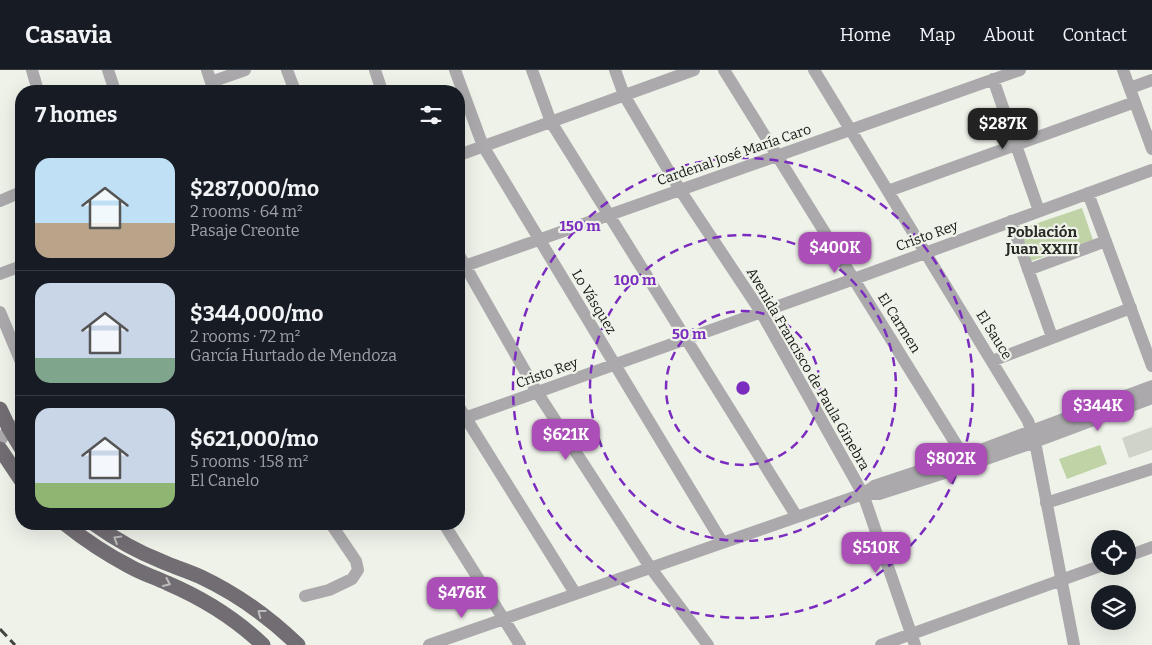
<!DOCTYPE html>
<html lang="en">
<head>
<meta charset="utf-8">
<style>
	:root { --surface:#171b24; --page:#20242c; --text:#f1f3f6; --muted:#9ea1a6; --line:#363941; --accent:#ac4eb7 }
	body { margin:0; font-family:Bitter,serif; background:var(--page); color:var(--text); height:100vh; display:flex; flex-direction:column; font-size:19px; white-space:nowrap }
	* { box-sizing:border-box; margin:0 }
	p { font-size:16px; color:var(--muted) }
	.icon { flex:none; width:28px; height:28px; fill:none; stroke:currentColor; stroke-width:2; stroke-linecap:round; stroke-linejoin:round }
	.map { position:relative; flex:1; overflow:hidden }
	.panel { position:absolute; left:15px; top:15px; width:450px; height:445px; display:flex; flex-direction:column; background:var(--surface); border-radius:20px; box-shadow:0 5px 20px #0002 }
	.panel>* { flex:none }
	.fabs { position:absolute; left:1091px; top:460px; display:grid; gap:10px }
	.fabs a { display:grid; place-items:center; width:45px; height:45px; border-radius:50%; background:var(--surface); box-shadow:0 5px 20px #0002; font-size:25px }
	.price { position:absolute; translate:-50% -42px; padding:0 11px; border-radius:10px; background:var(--accent); color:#fff; font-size:16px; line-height:32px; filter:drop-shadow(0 1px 2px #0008) }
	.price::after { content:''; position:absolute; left:50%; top:30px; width:15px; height:11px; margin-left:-8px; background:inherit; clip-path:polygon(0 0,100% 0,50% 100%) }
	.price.on { background:#222; color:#fff }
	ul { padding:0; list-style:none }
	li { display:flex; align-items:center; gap:15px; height:125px; padding:0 20px }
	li+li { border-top:1px solid var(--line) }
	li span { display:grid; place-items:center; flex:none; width:140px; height:100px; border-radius:15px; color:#555 }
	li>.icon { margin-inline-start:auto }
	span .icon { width:60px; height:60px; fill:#fffc; stroke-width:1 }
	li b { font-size:21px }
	h2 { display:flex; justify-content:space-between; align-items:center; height:60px; padding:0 20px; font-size:21px }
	header { display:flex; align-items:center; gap:30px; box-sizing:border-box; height:70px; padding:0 25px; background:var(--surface); border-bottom:1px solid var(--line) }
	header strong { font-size:24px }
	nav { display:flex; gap:28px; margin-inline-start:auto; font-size:18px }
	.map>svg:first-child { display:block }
	.green { fill:#bfd3a7 }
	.building { fill:#cfd3ca }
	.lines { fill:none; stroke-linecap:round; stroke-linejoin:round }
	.minor { stroke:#aba9ac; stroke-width:12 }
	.major { stroke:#726d73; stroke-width:15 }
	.rail { stroke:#424440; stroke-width:3; stroke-dasharray:10 5; stroke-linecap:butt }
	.oneway { stroke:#bcbdba }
	.ring { fill:none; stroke:#7b2cbf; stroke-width:2.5; stroke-dasharray:9 6 }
	.labels { text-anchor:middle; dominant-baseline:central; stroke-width:4.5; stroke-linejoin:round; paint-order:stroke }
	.street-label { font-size:14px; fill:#161714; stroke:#eef2e9 }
	.neighbourhood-label { font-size:15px; font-weight:bold; fill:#282b25; stroke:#eef2e9 }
	.centre { fill:#7b2cbf; stroke:#eef2e9; stroke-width:2.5 }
	.ring-label { font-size:15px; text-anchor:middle; font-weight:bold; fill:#7b2cbf; stroke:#eef2e9; stroke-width:4.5; stroke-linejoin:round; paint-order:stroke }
</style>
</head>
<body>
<header>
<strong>Casavia</strong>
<nav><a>Home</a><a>Map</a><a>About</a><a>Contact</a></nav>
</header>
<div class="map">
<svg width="1152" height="575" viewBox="0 0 1152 575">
	<rect width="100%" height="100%" fill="#eef2e9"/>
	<path class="green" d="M1082,138L1093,170L1031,191L1020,159Z
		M1100,375L1107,394L1067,409L1059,389Z"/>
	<path class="building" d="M1152,357V380L1129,388L1122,368Z"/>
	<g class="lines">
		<path class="minor" d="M32,0L38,21
			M108,0L115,21
			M207,0L214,21
			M287,0L295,21
			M375,0L382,21
			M455,0L483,76L722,472
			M532,0L551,52L797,447
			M615,0L624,25L680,120L761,242L863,424L915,575
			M724,0L969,395
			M814,0L1028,351L1035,372L1074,575
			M1123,0L1152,79
			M993,9L1039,141
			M211,12L245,0
			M1130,18L1152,10
			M459,85L694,0
			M888,121L1135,32
			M1088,123L1152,296
			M0,131L21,122
			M1011,151L1052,267
			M459,185L537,322L650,497L708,575
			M459,198L1020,0
			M1028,200L1106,171
			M0,204L21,196
			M0,242L21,292
			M992,291L1131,238
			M459,337L575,523
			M459,350L854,209L1152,100
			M0,371L9,358L21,354
			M863,424H879L969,395L1035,372L1152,328
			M1046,433L1152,399
			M444,454L520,575
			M1128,486L1152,477
			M305,526L329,520L352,509L358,500L356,491L331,454
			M429,575L863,424L874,416L964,386L1152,316
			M881,575L1100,496"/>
		<path class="major" d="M0,339L9,358L21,378
			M0,379L21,410
			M65,454C85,470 106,484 129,496C141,503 154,507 167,513C202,528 236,549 263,575
			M94,454C115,469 138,482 161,491C174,497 188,501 201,507C237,524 269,547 298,575"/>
		<path class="rail" d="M0,559L15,575"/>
	</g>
	<defs><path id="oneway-chevron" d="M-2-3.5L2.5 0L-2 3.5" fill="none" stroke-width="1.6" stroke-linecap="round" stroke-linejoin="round" transform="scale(1.25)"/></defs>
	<g class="oneway">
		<use href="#oneway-chevron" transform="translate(117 469) rotate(-149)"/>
		<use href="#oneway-chevron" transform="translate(167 513) rotate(24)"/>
		<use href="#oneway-chevron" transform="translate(261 543) rotate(-143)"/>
	</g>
	<g class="ring">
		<circle cx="743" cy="318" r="77"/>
		<circle cx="743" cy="318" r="153"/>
		<circle cx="743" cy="318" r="230"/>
	</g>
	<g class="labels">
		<g class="street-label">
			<text transform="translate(734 85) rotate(-19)">Cardenal José María Caro</text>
			<text transform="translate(927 166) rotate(-20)">Cristo Rey</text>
			<text transform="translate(594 232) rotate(59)">Lo Vásquez</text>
			<text transform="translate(899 253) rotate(58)">El Carmen</text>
			<text transform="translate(994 265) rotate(58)">El Sauce</text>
			<text transform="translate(808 299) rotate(60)">Avenida Francisco de Paula Ginebra</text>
			<text transform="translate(547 303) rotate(-20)">Cristo Rey</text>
		</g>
		<g class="neighbourhood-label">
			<text x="1042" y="162">Población<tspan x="1042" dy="17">Juan XXIII</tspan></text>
		</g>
	</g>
	<circle cx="743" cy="318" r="8" class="centre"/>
	<g class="ring-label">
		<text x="580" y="161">150 m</text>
		<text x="635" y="215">100 m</text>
		<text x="689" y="269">50 m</text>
	</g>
</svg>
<div class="fabs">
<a><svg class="icon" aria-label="locate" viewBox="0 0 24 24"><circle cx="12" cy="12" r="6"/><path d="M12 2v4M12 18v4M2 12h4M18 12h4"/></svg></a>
<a><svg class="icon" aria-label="layers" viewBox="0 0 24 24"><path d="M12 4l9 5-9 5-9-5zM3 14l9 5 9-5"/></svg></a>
</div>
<b class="price on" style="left:1003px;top:80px">$287K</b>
<b class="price" style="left:835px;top:204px">$400K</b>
<b class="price" style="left:1098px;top:362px">$344K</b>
<b class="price" style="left:566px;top:391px">$621K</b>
<b class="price" style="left:951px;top:415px">$802K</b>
<b class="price" style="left:876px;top:504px">$510K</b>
<b class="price" style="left:462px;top:549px">$476K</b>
<section class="panel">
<h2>7 homes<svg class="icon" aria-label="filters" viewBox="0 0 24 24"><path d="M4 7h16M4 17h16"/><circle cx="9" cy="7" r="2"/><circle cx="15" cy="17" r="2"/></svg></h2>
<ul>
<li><span style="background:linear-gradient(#bfe0f5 65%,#b9a48a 0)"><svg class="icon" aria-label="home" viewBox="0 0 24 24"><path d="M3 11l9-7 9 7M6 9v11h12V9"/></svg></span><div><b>$287,000/mo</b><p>2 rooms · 64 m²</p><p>Pasaje Creonte</p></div></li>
<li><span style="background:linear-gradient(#c9d6e8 75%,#7fa58c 0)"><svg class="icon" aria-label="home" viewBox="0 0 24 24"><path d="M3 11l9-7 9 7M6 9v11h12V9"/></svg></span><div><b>$344,000/mo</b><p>2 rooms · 72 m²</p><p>García Hurtado de Mendoza</p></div></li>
<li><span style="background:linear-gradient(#c9d6e8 75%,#8fb573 0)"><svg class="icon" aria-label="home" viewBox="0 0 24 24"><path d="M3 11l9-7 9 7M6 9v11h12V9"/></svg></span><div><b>$621,000/mo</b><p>5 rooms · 158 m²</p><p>El Canelo</p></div></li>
</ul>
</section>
</div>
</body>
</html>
